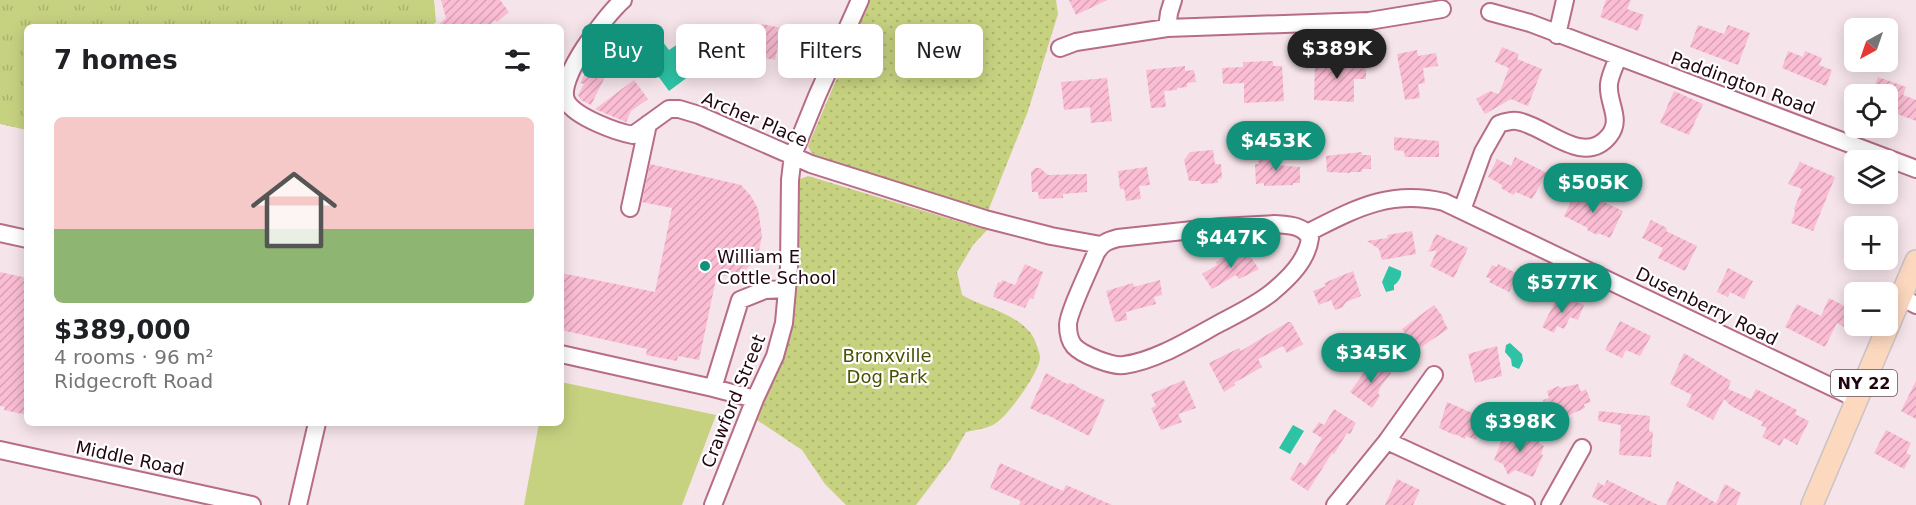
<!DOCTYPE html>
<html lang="en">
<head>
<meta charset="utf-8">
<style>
	:root { --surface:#fff; --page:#f2f2f2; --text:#202124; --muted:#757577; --accent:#12927a }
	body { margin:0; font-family:"DejaVu Sans",sans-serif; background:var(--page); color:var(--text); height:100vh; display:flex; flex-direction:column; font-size:22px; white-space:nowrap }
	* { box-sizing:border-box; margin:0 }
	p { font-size:20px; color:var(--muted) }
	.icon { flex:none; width:33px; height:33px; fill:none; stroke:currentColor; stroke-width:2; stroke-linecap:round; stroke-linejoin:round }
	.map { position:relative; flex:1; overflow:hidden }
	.side { position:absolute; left:24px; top:24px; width:540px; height:402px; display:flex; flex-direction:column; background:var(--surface); border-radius:9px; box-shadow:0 3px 15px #0003 }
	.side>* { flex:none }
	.guide { position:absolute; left:582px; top:24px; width:570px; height:54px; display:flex; gap:12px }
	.needle { width:39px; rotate:220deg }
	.tools { position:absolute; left:1844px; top:18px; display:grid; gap:12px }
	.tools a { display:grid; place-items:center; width:54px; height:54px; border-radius:9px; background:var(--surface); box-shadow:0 3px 15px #0003; font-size:30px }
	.price { position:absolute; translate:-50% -51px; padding:0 14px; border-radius:21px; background:var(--accent); color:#fff; font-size:20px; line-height:39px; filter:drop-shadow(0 2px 3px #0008) }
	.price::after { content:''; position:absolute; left:50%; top:36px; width:18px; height:14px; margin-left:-9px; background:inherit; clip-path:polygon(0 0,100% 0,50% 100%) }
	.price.on { background:#222; color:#fff }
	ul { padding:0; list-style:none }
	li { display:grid; align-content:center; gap:12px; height:318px; padding:0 30px }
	li span { display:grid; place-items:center; height:186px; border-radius:9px; color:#555 }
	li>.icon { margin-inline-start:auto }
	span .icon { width:108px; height:108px; fill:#fffc; stroke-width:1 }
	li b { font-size:26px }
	h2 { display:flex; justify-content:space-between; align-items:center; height:72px; padding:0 30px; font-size:26px }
	.tag { padding:0 21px; border-radius:9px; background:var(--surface); box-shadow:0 3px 15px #0003; font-size:21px; line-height:54px }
	.tag.on { background:var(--accent); color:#fff }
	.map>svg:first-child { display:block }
	.grass { fill:url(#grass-tufts) }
	.park { fill:url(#park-dots) }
	.garden { fill:#c7d280 }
	.water { fill:#2ec3a5 }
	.building { fill:url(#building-hatch) }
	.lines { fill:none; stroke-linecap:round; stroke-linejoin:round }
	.minor-casing { stroke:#b76c89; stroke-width:20 }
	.major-casing { stroke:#cac3c6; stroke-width:24 }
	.minor { stroke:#fff; stroke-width:16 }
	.major { stroke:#fcd8bf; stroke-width:21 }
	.poi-dot { fill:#12927a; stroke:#fff; stroke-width:2 }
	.labels { text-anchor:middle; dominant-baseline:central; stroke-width:4.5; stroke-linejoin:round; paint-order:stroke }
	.shield { fill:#fff; stroke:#645159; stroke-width:1.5 }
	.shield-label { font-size:16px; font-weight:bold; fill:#210612 }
	.street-label { font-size:18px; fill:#210612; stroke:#fff }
	.poi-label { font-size:18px; fill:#210612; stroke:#fff; text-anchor:start }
	.park-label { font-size:18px; fill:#4a5100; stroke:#fff }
</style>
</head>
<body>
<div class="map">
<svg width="1916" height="505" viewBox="0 0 1916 505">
	<defs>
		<pattern id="grass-tufts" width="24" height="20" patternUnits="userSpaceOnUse" patternTransform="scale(1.5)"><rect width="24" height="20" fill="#c7d280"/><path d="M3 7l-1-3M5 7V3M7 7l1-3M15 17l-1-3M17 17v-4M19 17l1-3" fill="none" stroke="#abb36e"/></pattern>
		<pattern id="park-dots" width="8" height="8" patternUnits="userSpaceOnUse" patternTransform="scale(1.5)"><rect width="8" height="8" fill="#c7d280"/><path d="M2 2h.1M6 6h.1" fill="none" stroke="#abb36e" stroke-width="1.8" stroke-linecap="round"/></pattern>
		<pattern id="building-hatch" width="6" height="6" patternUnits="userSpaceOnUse" patternTransform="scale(1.5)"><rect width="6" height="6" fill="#fbbdd4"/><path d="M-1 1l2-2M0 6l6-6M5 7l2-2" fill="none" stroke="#d7a1b5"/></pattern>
	</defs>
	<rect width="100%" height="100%" fill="#f5e4e9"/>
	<path class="grass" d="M0,0H434L436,22L430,27H27V130L0,124Z"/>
	<path class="park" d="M870,0H1056L1058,14L1028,111L988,211L818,157L811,152L808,146Z
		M808,176L987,230L973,245L957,272L962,295C985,308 1012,312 1030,332C1034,337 1040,352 1040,358C1039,373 1006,419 993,425C985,429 974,430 966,432L950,460L916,505H846L825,484L802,450L757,420L781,360L795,313L797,222L800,179Z"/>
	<path class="garden" d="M561,382L716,415L682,505H524L539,423H561Z"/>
	<path class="water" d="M651,26L669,50L694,33L712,59L669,91L650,65L644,69L626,44L632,39L631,37L642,28L644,31Z
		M1389,266L1401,271C1402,276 1399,282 1394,285V290L1386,292L1382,282Z
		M1510,343L1522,354L1523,361L1519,369L1512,366L1511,359L1505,352L1506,345Z
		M1293,425L1304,431L1290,454L1279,448Z"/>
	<path class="building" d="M441,0H500L509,12L497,22L495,20L487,27H436L446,18Z
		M1069,0H1107L1076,15Z
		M1606,0H1631L1627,9L1644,15L1638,31L1600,17Z
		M762,24L782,28L775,60L765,58L764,63L746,59L753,27L761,29Z
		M1698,25L1724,34L1728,25L1750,33L1738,65L1690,47Z
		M601,43L614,49L612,53L616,55L591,105L581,100L578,95L584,84L580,83Z
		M1502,47L1519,54L1517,59L1542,69L1528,106L1511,99L1485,114L1476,99L1490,91L1499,94L1509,68L1495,62Z
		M1417,50L1418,56L1436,53L1438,66L1423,68L1425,83L1418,84L1420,98L1405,100L1397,54Z
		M1788,51L1803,57L1805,51L1822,58L1819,65L1832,70L1826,86L1782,68Z
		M1344,57L1356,58V62H1359L1360,67H1366V79H1354V102L1314,100L1315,62L1344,63Z
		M1273,61V66H1282L1284,101L1244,103V83L1223,84L1222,68L1243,67V62Z
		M1185,66V71L1194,70L1196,82L1187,83V87L1177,88V90L1164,91L1166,107L1151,108L1146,70Z
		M1878,77L1906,87L1903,95L1916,100V121L1887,110V94H1871Z
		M1107,78L1112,121L1091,123L1090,107L1064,110L1061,82Z
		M634,80L648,99L631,111L626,122L595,109Z
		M1674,91L1703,104L1689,135L1660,123Z
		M1394,137L1439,141V157H1405L1404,151L1394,150Z
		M1274,147L1276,165L1300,167V183H1293V185L1264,186V183L1256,184L1255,164H1259L1258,158H1266Z
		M1213,150L1215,164H1221L1222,178L1218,179V183L1201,184L1200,181H1189L1184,160L1190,152Z
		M1362,152V155H1371V169H1362V172H1350V173L1327,172L1326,156Z
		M1515,157L1547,173L1532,199L1516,192L1513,195L1501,188L1502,185L1488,177L1497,159L1511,166Z
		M1800,162L1835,177L1813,231L1791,223L1795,212L1794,209L1802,189L1788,184Z
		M650,164L741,185L751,196L758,209L762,236L759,250L754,261L737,279L717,274L699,360L678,356L677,361L646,355L647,349L561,330V273L655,292L672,208L642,202Z
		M1147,167L1150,185L1139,186L1141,199L1126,201L1124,189H1120L1118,171Z
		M1035,168H1040L1048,175L1087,174V192L1063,194V198L1039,199L1038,192H1032L1031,172Z
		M1577,189L1623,211L1610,238L1598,233L1597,235L1587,230L1588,228L1564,216Z
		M1651,220L1667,228L1666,231L1697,246L1685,271L1658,258L1663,248L1642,238Z
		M1412,231L1416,254L1382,260L1379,249L1367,241L1388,238L1387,235Z
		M1436,234L1468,248L1454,278L1430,266L1437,250L1428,252Z
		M1245,249L1259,269L1239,279L1236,275L1212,289L1202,274L1217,265L1216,262L1231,253L1233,255Z
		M1025,264L1043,272L1033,299L1030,298L1025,308L993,297L998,282L1001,283L1002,280L1015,285Z
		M1498,264L1518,274L1509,292L1489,282L1491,279L1486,277L1492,265L1497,267Z
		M1728,268L1753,281L1744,299L1730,292L1728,297L1717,292Z
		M1353,271L1361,296L1346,302L1343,307L1335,310L1331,300L1319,305L1313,291L1326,286L1324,283Z
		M0,272L27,278V415L4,410L5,407L0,406Z
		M1160,280L1162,295L1154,297L1156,304L1126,312L1127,320L1115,322L1106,291L1133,283L1134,287Z
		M1559,295L1584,305L1578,320L1570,317L1564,329L1557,326L1554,333L1542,327Z
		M1829,298L1854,311L1846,328L1837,323L1825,347L1785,327L1797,304L1821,316Z
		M1434,305L1443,317L1442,318L1448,329L1411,354L1400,343L1408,337L1402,329Z
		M1620,321L1651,336L1640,356L1626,350L1622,358L1605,350Z
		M1288,322H1291L1303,344L1287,353L1283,346L1258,359L1262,367L1234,383L1235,385L1224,392L1209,363L1239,348L1241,351Z
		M1497,346L1502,376L1475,383L1468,354Z
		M1684,353L1731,381L1728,389L1751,399L1756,389L1797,410L1795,414L1809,421L1797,445L1784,438L1780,446L1762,437L1767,428L1761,426L1763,422L1731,406L1724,399L1713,420L1686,406L1692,395L1670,384Z
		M1373,360L1391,373L1380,388L1378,393L1380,396L1372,408L1350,392Z
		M1046,373L1067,384L1071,383L1077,386L1079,388L1105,400L1089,436L1045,414L1044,415L1030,408Z
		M1184,380L1196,408L1178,414L1182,422L1161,430L1151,408L1156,406L1151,394Z
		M1916,381V419L1901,411Z
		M1578,384L1581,392L1586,389L1591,402L1584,404L1585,408L1551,423L1543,400L1549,398L1547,391L1559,386L1560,388Z
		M1447,402L1486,419L1476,440L1466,436L1465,439L1455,434L1454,435L1439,428Z
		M1334,409L1356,423L1350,434L1347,433L1334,454L1332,453L1308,491L1290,479L1300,462L1305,466L1322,438L1312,432L1319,422L1324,425Z
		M1599,411L1650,416L1649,431L1653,432L1651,457L1619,455L1621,425L1598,421Z
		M1512,428L1540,440L1539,443L1544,446L1541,454L1543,455L1533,477L1515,470L1508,475L1503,464L1494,460L1503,437L1507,439Z
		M1886,430L1911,443L1906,453L1911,455L1904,469L1874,453Z
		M1000,463L1063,491L1066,485L1112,505H1019L1021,501L990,488Z
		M1397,479L1420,490L1413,505H1385Z
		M1607,480L1658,505H1609L1592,497L1598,482L1604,486Z
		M1677,481L1716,503L1725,484L1741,493L1736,505H1666Z"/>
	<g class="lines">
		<defs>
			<path id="minor" d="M623,0C607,14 554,80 567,102C576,117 616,132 633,135L669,109H679L699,115L811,164L985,219L1051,236L1101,245
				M1490,12L1530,23L1916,169
				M1167,28L1169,13L1173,0
				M1557,35L1565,0
				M1060,48L1076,42L1167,28L1369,21L1442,9
				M630,208L648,124
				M1462,210L1483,152L1499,124C1505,122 1511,120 1517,121C1545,125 1583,168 1609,136C1623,119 1607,103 1609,84C1610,75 1615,66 1618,57
				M1275,224C1289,225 1303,225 1310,238C1307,261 1288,279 1271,293C1256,305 1237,314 1220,323C1192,338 1156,361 1124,365C1113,367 1082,355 1074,346C1069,340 1068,332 1068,325C1068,313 1090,268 1096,253C1102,243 1107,241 1118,238L1221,227Z
				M0,233L27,239
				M1307,233C1355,209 1389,189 1444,202L1857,399
				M1901,297L1916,305
				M561,354L713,388L755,399
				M713,388L740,300L765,290L787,289
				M1387,441L1526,505
				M0,450L252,505
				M298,505L317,423
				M713,505L755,399L775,356L784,323L789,267L790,180L793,155L817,96L860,0
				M1335,505L1387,441L1434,375
				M1550,505L1582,448"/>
			<path id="major" d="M1812,505L1916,261"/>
		</defs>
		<use href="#minor" class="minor-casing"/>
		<use href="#major" class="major-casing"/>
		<use href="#minor" class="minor"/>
		<use href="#major" class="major"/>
	</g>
	<circle class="poi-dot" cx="705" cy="266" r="6"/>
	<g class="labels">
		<rect class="shield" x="1831" y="370" width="66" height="26" rx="4.5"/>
		<g class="shield-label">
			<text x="1864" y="383">NY 22</text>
		</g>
		<g class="street-label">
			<text transform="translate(1743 83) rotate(20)">Paddington Road</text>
			<text transform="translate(755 119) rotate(23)">Archer Place</text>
			<text transform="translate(1707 306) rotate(26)">Dusenberry Road</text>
			<text transform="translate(733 401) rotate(-68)">Crawford Street</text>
			<text transform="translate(130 458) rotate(12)">Middle Road</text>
		</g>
		<g class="poi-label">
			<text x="717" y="256">William E<tspan x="717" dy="21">Cottle School</tspan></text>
		</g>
		<g class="park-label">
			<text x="887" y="355">Bronxville<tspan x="887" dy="21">Dog Park</tspan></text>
		</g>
	</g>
</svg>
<div class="tools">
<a><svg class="needle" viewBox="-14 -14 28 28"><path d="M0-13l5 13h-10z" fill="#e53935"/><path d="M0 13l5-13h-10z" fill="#757577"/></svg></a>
<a><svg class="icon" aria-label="locate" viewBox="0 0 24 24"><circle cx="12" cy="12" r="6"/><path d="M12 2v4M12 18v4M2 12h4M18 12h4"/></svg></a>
<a><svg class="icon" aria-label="layers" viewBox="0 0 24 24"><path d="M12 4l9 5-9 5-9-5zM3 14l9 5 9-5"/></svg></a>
<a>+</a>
<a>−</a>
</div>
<b class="price on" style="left:1337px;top:80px">$389K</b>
<b class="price" style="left:1276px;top:172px">$453K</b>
<b class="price" style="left:1593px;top:214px">$505K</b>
<b class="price" style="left:1231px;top:269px">$447K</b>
<b class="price" style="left:1562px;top:314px">$577K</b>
<b class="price" style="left:1371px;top:384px">$345K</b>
<b class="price" style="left:1520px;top:453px">$398K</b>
<div class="guide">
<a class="tag on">Buy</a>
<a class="tag">Rent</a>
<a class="tag">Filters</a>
<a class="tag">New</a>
</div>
<section class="side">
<h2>7 homes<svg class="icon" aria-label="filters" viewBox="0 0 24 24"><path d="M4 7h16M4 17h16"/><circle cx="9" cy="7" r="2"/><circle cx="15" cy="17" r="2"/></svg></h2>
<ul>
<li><span style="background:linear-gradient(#f6c9c9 60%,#8fb573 0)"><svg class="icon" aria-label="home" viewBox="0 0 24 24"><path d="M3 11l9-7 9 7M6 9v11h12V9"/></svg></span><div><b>$389,000</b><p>4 rooms · 96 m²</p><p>Ridgecroft Road</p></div></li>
</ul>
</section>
</div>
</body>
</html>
